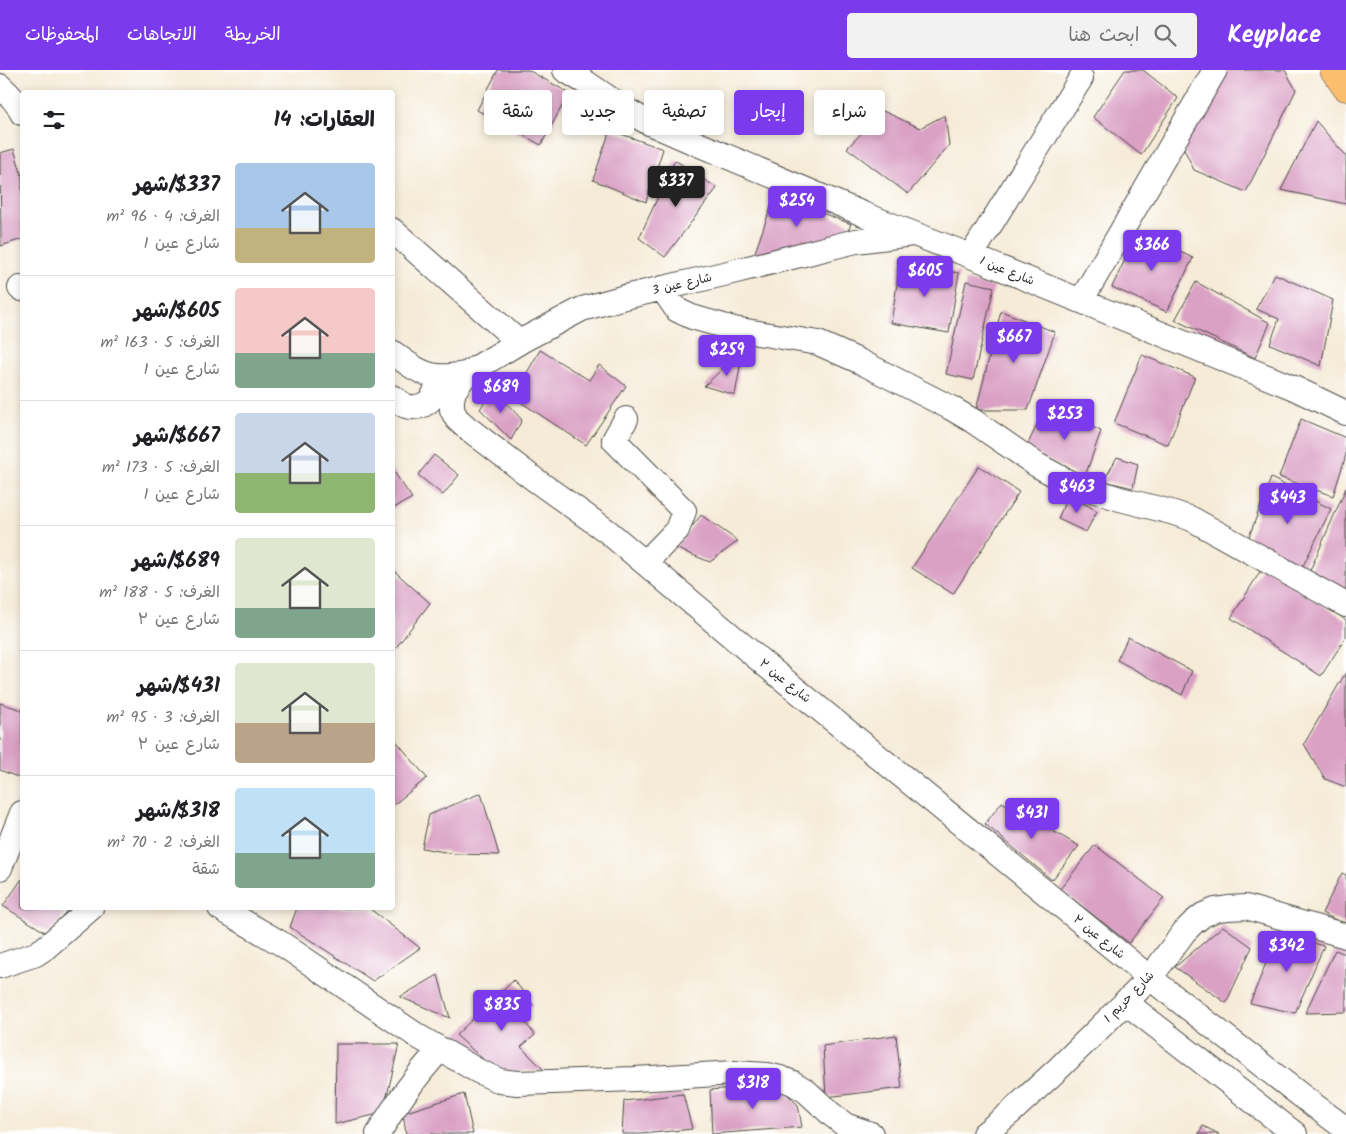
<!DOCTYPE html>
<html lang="ar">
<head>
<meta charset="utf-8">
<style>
	:root { --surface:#fff; --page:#f2f2f2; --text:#202124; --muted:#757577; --line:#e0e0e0; --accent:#7c3aed }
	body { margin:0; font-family:Kalam,"Playpen Sans Arabic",sans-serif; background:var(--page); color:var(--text); direction:rtl; height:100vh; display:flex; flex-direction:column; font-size:19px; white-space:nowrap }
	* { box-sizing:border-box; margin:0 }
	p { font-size:16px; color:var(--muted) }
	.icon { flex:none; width:28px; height:28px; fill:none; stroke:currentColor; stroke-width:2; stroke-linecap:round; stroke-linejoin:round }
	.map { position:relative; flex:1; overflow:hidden; direction:ltr }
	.side { position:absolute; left:20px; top:20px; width:375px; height:820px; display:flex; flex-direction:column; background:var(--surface); border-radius:5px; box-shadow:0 2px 8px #0003; direction:rtl }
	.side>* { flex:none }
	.top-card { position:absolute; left:410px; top:20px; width:475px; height:45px; direction:rtl; display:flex; gap:10px }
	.price { position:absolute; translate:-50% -42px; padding:0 11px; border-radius:5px; background:var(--accent); color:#fff; font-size:16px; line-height:32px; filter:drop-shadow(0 1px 2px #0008) }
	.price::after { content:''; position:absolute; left:50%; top:30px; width:15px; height:11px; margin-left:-8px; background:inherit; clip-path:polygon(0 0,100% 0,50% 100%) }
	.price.selected { background:#222; color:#fff }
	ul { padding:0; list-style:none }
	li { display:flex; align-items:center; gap:15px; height:125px; padding:0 20px }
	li+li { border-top:1px solid var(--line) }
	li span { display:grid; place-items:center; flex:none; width:140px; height:100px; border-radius:5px; color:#555 }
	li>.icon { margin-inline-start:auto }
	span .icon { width:60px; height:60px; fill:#fffc; stroke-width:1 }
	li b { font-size:21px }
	h2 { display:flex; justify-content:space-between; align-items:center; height:60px; padding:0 20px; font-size:21px }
	.tag { padding:0 18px; border-radius:5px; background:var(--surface); box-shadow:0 2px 8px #0003; font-size:18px; line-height:45px }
	.tag.selected { background:var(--accent); color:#fff }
	header { display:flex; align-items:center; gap:30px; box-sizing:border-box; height:70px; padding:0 25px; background:var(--accent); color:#fff }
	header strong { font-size:24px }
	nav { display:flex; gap:28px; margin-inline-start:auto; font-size:18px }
	.search { width:350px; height:45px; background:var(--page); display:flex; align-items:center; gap:12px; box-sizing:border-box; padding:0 18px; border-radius:5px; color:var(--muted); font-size:19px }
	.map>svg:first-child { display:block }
	.building { fill:#daa1c5 }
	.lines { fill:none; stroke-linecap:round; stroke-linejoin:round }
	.minor-casing { stroke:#494845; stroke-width:26 }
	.primary-casing { stroke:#494845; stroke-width:29 }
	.minor { stroke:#fff; stroke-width:24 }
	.primary { stroke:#fabe6d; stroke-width:28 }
	.labels { text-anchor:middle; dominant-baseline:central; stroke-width:5; stroke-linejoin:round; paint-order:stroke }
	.street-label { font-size:12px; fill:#2b2b2b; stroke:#fff }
</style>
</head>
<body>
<header>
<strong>Keyplace</strong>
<div class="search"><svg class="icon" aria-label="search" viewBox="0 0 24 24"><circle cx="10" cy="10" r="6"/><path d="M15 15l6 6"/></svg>ابحث هنا</div>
<nav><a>الخريطة</a><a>الاتجاهات</a><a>المحفوظات</a></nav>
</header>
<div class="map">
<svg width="1346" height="1064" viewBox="0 0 1346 1064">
	<rect width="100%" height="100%" fill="#fff"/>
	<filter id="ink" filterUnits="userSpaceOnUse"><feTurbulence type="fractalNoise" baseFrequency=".02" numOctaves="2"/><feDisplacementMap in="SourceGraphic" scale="10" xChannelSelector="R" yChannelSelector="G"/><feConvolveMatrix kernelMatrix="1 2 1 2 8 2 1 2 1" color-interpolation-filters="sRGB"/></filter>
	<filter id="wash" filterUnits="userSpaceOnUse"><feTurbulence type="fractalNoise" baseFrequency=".0096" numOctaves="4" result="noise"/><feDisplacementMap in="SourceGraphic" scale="20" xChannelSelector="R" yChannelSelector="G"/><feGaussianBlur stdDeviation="1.12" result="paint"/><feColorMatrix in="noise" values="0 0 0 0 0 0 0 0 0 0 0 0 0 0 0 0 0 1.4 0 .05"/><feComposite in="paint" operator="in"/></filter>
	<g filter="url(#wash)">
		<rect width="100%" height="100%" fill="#f5ebd7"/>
		<g id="blocks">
			<path class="building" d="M498,0H528L569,23L541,75L477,40Z
				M1125,0H1143L1178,28L1141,85L1093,47Z
				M1219,0H1285L1296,20L1246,122L1194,100L1179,68Z
				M883,41L920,58L945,45L949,75L908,124L847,78Z
				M1316,51L1339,78L1346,85V134L1281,120Z
				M610,60L663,79L646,132L593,110Z
				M14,79L22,106V169L1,176L0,83Z
				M675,90L717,118L665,187L639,168Z
				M775,125L851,154L846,166L753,188Z
				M1138,162L1193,188L1167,242L1112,217Z
				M900,194L959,203L949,263L891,253Z
				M1275,204L1333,230L1321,296L1270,274L1279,249L1256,239Z
				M966,211L994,217L973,310L946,304Z
				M1196,212L1270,253L1255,288L1175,250Z
				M1001,241L1055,262L1028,340H976Z
				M540,280L589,310L599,295L626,316L586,375L513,327Z
				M743,280L735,325L704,316Z
				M1142,285L1195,307L1168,375L1114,353Z
				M494,319L522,350L511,370L480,339Z
				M1046,336L1101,361L1084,409L1026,378Z
				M1301,349L1346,368V385L1333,426L1279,407Z
				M434,385L459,405L443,425L418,405Z
				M1117,387L1138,394L1133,418L1104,411Z
				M979,396L1019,422L953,524L912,498Z
				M392,399L412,428L392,439Z
				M1271,408L1331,439L1300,502L1247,472Z
				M1346,418V528L1309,503Z
				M1068,424L1097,441L1086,462L1058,449Z
				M701,445L738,471L710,492L675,478Z
				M1263,497L1346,550V567L1321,606L1231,548Z
				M392,499L430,533L392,583Z
				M1128,567L1192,601L1182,625L1117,590Z
				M1346,602V717L1325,709L1304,674Z
				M0,633L22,640V709L0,700Z
				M392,666L427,708L392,736Z
				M481,723L499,785L456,784L422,778L429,745Z
				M1002,732L1079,776L1052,810L985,754Z
				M1095,775L1164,828L1129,873L1060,819Z
				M1342,803L1346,805V855L1322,843Z
				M22,809V838H69L48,864L3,836Z
				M297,838H369L420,878L373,911L290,857Z
				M1223,856L1252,877L1226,933L1175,897Z
				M1278,863L1324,876L1295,943L1250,933Z
				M1335,880L1346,884V942L1305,943Z
				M438,905L450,948L400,927Z
				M514,910L533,935L520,946L535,965L521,977L545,1001H496L456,965Z
				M896,965L902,1018L826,1027L823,976Z
				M336,974H399L383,1043L335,1054Z
				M777,1014L798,1035L802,1057L712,1064L710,1020Z
				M464,1024L473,1064H406L403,1043Z
				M683,1024L692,1059L642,1064H622L624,1031Z
				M1203,1056L1219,1064H1199Z"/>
		</g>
	</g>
	<g filter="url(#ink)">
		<use href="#blocks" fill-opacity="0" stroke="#494845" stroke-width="1"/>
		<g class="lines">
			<defs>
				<path id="minor" d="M565,0L585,12L625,39L647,52L686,69L863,144L971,186L1294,318L1346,343
					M0,16C9,24 17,32 22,43
					M392,160L519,272
					M912,164L856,171L728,203L625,227L582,239L523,270L466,304L454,321L452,330V340L457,349L466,357L534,409L607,461L767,596L1150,908L1303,1027L1346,1059
					M971,186L1081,8
					M20,218L22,219
					M662,218L677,240L692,247L734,259L818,273L859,291L951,338L973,351L1037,395L1068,412L1120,429L1171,442L1192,449L1346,535
					M1081,231L1215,0
					M392,282C405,292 421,305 438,306C447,307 457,305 466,304
					M392,327C397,330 401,334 406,336C417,340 431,334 435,322C437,317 437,312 437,307
					M626,349L614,370L684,441L677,460L645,493
					M0,798L22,743
					M220,838L282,874L419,967L478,1001L500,1011L517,1013L551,1012L635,1009L734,1003L767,1005L780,1008L793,1013L806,1021L831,1044L845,1055L871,1064
					M0,896L36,884L45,878L91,838
					M1125,932L1295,1064
					M378,1064C396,1033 416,1006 440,979
					M984,1064L1010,1043L1059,998L1150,908L1184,862L1193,853L1203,845L1215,840L1228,838L1246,837L1346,866"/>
				<path id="primary" d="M1334,0L1346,17"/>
			</defs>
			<use href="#minor" class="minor-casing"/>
			<use href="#primary" class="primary-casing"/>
			<use href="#minor" class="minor"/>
			<use href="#primary" class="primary"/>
		</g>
	</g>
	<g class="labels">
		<g class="street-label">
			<text transform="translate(1007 201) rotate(22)">شارع عين 1</text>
			<text transform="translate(682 214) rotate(-13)">شارع عين 3</text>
			<text transform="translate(785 611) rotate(39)">شارع عين ٣</text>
			<text transform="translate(1099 867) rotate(39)">شارع عين ٣</text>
			<text transform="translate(1129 927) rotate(-46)">شارع حريم 1</text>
		</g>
	</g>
</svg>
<b class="price selected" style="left:676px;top:138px">$337</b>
<b class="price" style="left:797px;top:158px">$254</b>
<b class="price" style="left:1152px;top:202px">$366</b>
<b class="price" style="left:925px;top:228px">$605</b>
<b class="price" style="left:1014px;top:294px">$667</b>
<b class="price" style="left:727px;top:307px">$259</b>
<b class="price" style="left:501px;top:344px">$689</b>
<b class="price" style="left:1065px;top:371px">$253</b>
<b class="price" style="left:1077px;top:444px">$463</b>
<b class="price" style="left:1288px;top:455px">$443</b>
<b class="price" style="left:1032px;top:770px">$431</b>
<b class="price" style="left:1287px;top:903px">$342</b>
<b class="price" style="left:502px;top:962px">$835</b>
<b class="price" style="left:753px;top:1040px">$318</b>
<div class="top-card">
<a class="tag">شراء</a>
<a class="tag selected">إيجار</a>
<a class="tag">تصفية</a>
<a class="tag">جديد</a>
<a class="tag">شقة</a>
</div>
<section class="side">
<h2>العقارات: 14<svg class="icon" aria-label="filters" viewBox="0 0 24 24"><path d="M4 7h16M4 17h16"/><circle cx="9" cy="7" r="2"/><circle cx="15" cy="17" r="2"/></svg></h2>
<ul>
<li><span style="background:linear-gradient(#a9c7e8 65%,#c2b280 0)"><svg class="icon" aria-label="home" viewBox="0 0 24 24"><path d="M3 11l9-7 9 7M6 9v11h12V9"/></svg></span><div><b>$337/شهر</b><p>الغرف: 4 · 96 m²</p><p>شارع عين 1</p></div></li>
<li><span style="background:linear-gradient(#f6c9c9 65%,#7fa58c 0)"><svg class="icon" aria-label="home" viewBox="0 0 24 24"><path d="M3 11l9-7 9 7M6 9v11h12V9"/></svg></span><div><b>$605/شهر</b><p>الغرف: 5 · 163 m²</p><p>شارع عين 1</p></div></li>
<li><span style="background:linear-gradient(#c9d6e8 60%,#8fb573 0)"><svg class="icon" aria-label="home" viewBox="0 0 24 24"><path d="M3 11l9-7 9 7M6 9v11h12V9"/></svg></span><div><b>$667/شهر</b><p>الغرف: 5 · 173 m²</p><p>شارع عين 1</p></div></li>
<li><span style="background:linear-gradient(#dfe7d0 70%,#7fa58c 0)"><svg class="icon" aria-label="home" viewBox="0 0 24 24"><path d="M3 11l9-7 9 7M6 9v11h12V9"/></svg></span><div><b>$689/شهر</b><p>الغرف: 5 · 188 m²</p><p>شارع عين ٣</p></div></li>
<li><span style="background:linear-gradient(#dfe7d0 60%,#b9a48a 0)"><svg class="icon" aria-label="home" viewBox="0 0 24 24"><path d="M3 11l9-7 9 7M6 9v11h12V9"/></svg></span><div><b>$431/شهر</b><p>الغرف: 3 · 95 m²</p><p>شارع عين ٣</p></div></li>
<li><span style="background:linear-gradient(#bfe0f5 65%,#7fa58c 0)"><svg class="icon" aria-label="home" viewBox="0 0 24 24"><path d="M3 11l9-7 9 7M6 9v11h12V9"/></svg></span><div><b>$318/شهر</b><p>الغرف: 2 · 70 m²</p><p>شقة</p></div></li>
</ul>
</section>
</div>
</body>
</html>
